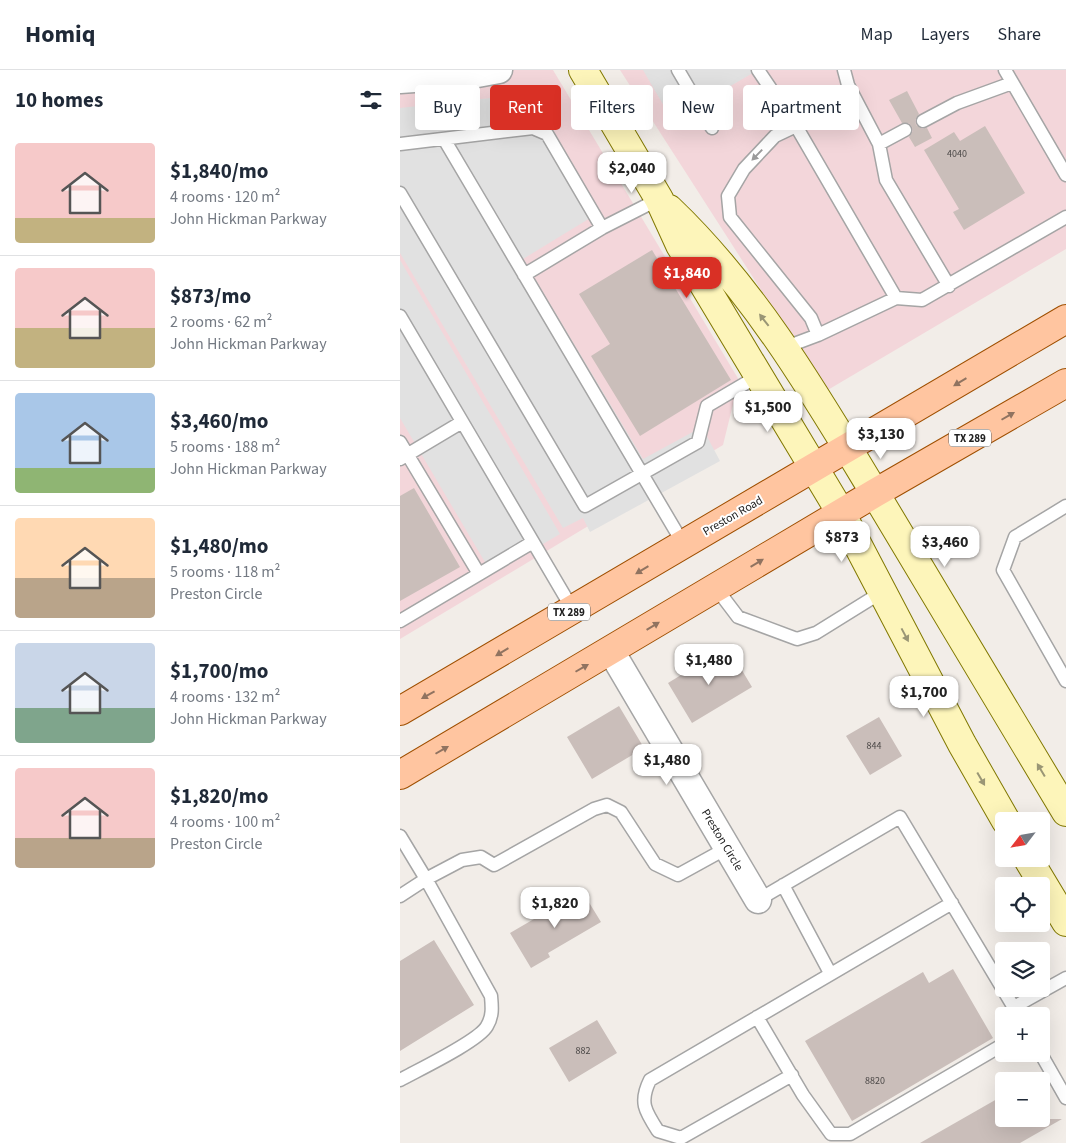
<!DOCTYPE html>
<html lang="en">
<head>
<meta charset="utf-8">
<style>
	:root { --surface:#fff; --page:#f6f6f7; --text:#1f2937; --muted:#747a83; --line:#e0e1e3; --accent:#d93025 }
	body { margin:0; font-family:"Source Sans 3",sans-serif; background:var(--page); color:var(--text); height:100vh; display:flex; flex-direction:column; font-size:19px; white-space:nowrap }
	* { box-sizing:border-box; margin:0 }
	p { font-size:16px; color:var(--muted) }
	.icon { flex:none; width:28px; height:28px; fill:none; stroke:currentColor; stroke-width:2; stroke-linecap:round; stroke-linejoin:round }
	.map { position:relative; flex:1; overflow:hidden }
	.panel { display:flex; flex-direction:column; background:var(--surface); width:400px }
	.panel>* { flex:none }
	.top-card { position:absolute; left:15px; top:15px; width:475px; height:45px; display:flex; gap:10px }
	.needle { width:32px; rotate:239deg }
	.fabs { position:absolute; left:595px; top:742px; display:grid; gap:10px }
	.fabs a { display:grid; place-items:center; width:55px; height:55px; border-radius:5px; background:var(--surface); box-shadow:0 5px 20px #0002; font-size:25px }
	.price { position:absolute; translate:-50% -42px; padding:0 11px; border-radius:10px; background:#fff; color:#222; font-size:16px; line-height:32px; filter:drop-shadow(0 1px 2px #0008) }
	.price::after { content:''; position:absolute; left:50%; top:30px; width:15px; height:11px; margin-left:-8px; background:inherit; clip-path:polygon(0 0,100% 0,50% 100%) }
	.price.on { background:var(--accent); color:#fff }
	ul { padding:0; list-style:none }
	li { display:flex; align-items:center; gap:15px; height:125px; padding:0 15px }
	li+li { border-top:1px solid var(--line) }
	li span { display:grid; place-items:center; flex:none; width:140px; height:100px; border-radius:5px; color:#555 }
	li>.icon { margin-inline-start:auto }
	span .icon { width:60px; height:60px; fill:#fffc; stroke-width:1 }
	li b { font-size:21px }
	h2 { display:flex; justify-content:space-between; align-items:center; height:60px; padding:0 15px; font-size:21px }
	.chip { padding:0 18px; border-radius:5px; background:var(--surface); box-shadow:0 5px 20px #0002; font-size:18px; line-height:45px }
	.chip.on { background:var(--accent); color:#fff }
	header { display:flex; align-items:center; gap:30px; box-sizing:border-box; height:70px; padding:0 25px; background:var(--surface); border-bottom:1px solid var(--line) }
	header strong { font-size:24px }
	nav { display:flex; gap:28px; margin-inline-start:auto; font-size:18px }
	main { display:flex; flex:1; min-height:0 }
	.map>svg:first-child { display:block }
	.commercial { fill:#f3d6da }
	.parking { fill:#e1e1e1 }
	.building { fill:#cabeba }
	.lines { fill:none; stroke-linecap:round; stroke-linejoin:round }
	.lane-casing { stroke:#a5a5a5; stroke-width:15 }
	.street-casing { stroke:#a5a5a5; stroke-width:29 }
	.secondary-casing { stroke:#817800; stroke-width:30 }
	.primary-casing { stroke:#9f4f00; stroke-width:30 }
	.lane { stroke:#fff; stroke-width:12 }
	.street { stroke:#fff; stroke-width:26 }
	.secondary { stroke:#fdf5ba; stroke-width:28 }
	.primary { stroke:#ffc5a0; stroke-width:28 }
	.oneway { fill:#9b9b9b }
	.oneway2 { fill:#9a9675 }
	.oneway3 { fill:#907360 }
	.labels { text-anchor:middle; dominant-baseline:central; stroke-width:4; stroke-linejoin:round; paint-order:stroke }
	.number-label { font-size:10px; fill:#4b4847 }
	.shield { fill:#fff; stroke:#646464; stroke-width:1 }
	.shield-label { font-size:11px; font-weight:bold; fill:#212121 }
	.street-label { font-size:12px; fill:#212121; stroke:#fff }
</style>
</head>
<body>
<header>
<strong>Homiq</strong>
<nav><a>Map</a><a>Layers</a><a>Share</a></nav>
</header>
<main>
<section class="panel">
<h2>10 homes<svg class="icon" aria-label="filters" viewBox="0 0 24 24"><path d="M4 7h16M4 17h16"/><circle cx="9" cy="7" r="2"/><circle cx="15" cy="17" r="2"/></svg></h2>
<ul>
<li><span style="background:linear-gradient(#f6c9c9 75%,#c2b280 0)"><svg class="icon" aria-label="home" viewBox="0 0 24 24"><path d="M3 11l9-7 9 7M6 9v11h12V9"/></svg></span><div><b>$1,840/mo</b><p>4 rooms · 120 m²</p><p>John Hickman Parkway</p></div></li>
<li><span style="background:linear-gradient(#f6c9c9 60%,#c2b280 0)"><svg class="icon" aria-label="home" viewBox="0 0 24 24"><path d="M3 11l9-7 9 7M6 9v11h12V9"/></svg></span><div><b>$873/mo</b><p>2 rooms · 62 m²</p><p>John Hickman Parkway</p></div></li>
<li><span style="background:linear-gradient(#a9c7e8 75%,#8fb573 0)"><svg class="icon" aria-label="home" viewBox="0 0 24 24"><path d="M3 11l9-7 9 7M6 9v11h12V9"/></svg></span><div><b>$3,460/mo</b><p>5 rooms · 188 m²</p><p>John Hickman Parkway</p></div></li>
<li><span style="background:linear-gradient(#ffd9b3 60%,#b9a48a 0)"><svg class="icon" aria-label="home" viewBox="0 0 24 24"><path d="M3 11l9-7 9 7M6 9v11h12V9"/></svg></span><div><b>$1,480/mo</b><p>5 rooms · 118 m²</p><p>Preston Circle</p></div></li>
<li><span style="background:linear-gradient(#c9d6e8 65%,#7fa58c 0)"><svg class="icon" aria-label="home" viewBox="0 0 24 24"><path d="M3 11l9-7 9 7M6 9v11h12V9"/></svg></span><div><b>$1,700/mo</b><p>4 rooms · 132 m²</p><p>John Hickman Parkway</p></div></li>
<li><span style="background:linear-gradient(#f6c9c9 70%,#b9a48a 0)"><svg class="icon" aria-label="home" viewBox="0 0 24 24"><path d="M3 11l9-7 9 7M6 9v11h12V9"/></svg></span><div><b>$1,820/mo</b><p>4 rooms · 100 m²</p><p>Preston Circle</p></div></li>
</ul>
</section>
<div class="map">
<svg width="666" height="1073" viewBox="0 0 666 1073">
	<rect width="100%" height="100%" fill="#f2ede8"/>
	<path class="commercial" d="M0,0H153L339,310L323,375L0,569Z
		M220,0H666V179L426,321Z"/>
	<path class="parking" d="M243,0H358L272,50Z
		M109,26L112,47L140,44L200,142L123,189L243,389L302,357L320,391L190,462L183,448L163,458L0,183V38Z
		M0,190L160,464L92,504L0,348Z"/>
	<path class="building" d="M507,21L519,44L515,50L516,55L522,59L527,58L532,68L515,77L509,67L513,61L512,57L509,53H502L489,30Z
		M585,56L625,123L564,160L553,142L559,139L524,80L554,62L560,71Z
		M252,180L331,310L240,366L191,286L210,274L179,224Z
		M14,418L60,497L0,531V426Z
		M317,583L323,593L334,587L352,617L292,653L268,613Z
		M219,636L244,678L192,709L167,667Z
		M479,647L502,686L470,705L446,666Z
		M182,821L201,852L148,883L150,887L131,898L110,863Z
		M34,870L74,935L0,981V891Z
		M553,899L593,968L452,1051L405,971L523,902L529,913Z
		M197,950L217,983L169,1012L149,978Z
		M604,1025V1049H662L620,1073H520Z"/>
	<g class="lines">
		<defs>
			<path id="lane" d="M278,0L312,58
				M358,0L396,56L496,228
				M444,0L448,15L479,74L486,110L549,216
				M605,0L666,105
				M523,51L557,33L612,13
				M396,56L375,66L344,99L328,126L330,147L411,248L418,265
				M44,69L284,475
				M0,74L133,58L147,64L202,158
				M479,74L505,60
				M0,123L185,436L298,372L307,336L358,306
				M124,205L202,158L259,129
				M0,246L173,540
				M386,277L418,265L496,228L522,230L666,147
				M0,372L79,504
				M0,389L62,352
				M666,436L615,467L603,500L666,611
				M316,518L338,547L397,569L416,563L482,522
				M0,551L133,472
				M0,766L26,809L0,826
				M383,815L430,903
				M358,830L500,747L619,946
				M614,937L666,908
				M357,947L403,1025L431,1064H450L604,974
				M641,984L666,1028
				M392,1005L281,1068L258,1061C245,1041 239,1032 250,1010L552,833
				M0,1010C18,1000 79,971 87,956C93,946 92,937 91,926L26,809L62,790L81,787L94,795L194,739L207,735L221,742L255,794L278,805L327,778"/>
			<path id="street" d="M0,10L72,5L99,0
				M211,581L358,830"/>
			<path id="secondary" d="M183,0L259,129L280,175L441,443L562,674L606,751
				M269,139C355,221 415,324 476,425C540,530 603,636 666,742
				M628,789L666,852"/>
			<path id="primary" d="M0,641L666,249
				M0,705L475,423L666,313"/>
		</defs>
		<use href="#lane" class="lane-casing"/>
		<use href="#street" class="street-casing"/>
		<use href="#secondary" class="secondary-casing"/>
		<use href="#primary" class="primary-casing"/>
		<use href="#lane" class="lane"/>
		<use href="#street" class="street"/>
		<use href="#secondary" class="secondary"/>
		<use href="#primary" class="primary"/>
	</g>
	<defs><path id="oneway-solid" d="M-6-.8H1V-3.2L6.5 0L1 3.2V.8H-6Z" transform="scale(1.25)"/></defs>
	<use class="oneway" href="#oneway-solid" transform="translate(357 85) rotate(134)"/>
	<g class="oneway2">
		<use href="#oneway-solid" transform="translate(364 250) rotate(-128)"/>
		<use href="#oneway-solid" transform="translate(505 565) rotate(62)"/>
		<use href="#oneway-solid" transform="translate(641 700) rotate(-121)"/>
		<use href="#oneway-solid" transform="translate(581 709) rotate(60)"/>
	</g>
	<g class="oneway3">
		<use href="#oneway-solid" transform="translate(560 312) rotate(149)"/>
		<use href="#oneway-solid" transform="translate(608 346) rotate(-30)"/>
		<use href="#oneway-solid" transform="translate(357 493) rotate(-31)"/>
		<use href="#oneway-solid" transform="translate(242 500) rotate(149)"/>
		<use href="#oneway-solid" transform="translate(253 556) rotate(-31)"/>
		<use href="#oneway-solid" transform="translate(102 582) rotate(149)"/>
		<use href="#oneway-solid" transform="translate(182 598) rotate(-30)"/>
		<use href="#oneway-solid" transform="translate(28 625) rotate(151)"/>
		<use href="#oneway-solid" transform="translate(42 680) rotate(-30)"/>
	</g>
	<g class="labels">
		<g class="number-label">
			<text x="557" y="84">4040</text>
			<text x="474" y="676">844</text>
			<text x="183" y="981">882</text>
			<text x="475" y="1011">8820</text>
		</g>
		<g class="shield">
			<rect x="549" y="359.5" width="42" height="17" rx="4"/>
			<rect x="148" y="533.5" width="42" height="17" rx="4"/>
		</g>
		<g class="shield-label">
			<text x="570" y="368">TX 289</text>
			<text x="169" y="542">TX 289</text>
		</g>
		<g class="street-label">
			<text transform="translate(333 446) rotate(-30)">Preston Road</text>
			<text transform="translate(322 770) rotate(59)">Preston Circle</text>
		</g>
	</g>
</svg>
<div class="fabs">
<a><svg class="needle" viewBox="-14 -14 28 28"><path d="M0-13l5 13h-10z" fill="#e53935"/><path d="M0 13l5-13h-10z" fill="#747a83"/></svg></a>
<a><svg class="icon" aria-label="locate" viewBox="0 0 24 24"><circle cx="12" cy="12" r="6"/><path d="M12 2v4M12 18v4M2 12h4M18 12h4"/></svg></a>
<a><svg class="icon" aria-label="layers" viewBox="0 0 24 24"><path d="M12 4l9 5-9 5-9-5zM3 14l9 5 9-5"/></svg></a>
<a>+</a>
<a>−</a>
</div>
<b class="price" style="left:232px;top:124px">$2,040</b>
<b class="price on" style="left:287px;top:229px">$1,840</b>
<b class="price" style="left:368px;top:363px">$1,500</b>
<b class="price" style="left:481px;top:390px">$3,130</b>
<b class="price" style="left:442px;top:493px">$873</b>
<b class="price" style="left:545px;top:498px">$3,460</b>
<b class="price" style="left:309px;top:616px">$1,480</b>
<b class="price" style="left:524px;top:648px">$1,700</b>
<b class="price" style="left:267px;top:716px">$1,480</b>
<b class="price" style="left:155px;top:859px">$1,820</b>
<div class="top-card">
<a class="chip">Buy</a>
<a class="chip on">Rent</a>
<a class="chip">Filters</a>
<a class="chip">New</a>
<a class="chip">Apartment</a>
</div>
</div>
</main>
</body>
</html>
